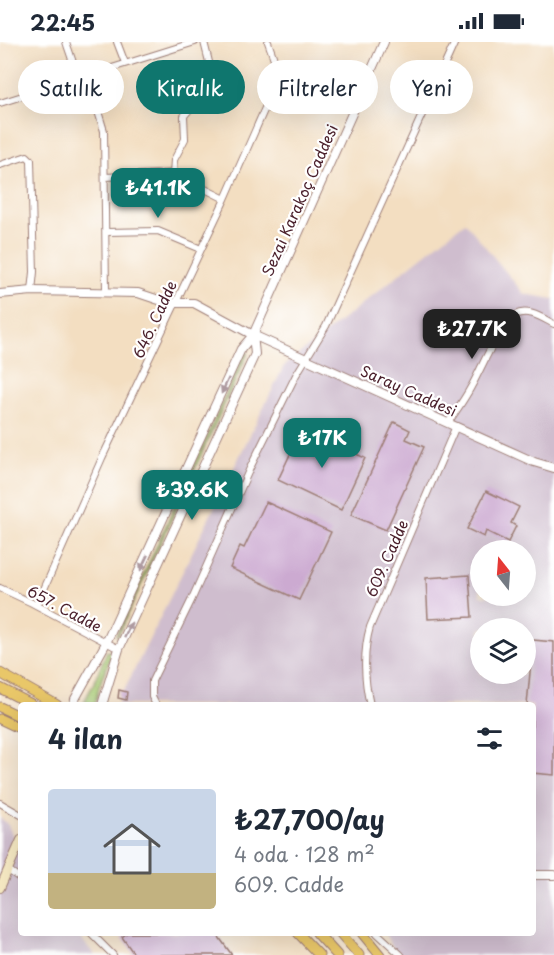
<!DOCTYPE html>
<html lang="tr">
<head>
<meta charset="utf-8">
<style>
	:root { --surface:#fff; --page:#f2f2f3; --text:#1f2937; --muted:#747a83; --line:#e0e1e3; --accent:#0f766e }
	body { margin:0; font-family:"Playpen Sans",sans-serif; background:var(--page); color:var(--text); height:100vh; display:flex; flex-direction:column; font-size:22px; white-space:nowrap }
	* { box-sizing:border-box; margin:0 }
	p { font-size:20px; color:var(--muted) }
	.icon { flex:none; width:33px; height:33px; fill:none; stroke:currentColor; stroke-width:2; stroke-linecap:round; stroke-linejoin:round }
	.map { position:relative; flex:1; overflow:hidden }
	.side { position:absolute; left:18px; top:660px; width:518px; height:234px; display:flex; flex-direction:column; background:var(--surface); border-radius:6px; box-shadow:0 6px 24px #0002 }
	.side>* { flex:none }
	.hud { position:absolute; left:18px; top:18px; width:519px; height:54px; display:flex; gap:12px }
	.needle { width:39px; rotate:343deg }
	.buttons { position:absolute; left:470px; top:498px; display:grid; gap:12px }
	.buttons a { display:grid; place-items:center; width:66px; height:66px; border-radius:50%; background:var(--surface); box-shadow:0 6px 24px #0002; font-size:30px }
	.price { position:absolute; translate:-50% -51px; padding:0 14px; border-radius:12px; background:var(--accent); color:#fff; font-size:20px; line-height:39px; filter:drop-shadow(0 2px 3px #0008) }
	.price::after { content:''; position:absolute; left:50%; top:36px; width:18px; height:14px; margin-left:-9px; background:inherit; clip-path:polygon(0 0,100% 0,50% 100%) }
	.price.on { background:#222; color:#fff }
	ul { padding:0; list-style:none }
	li { display:flex; align-items:center; gap:18px; height:150px; padding:0 30px }
	li+li { border-top:2px solid var(--line) }
	li span { display:grid; place-items:center; flex:none; width:168px; height:120px; border-radius:6px; color:#555 }
	li>.icon { margin-inline-start:auto }
	span .icon { width:72px; height:72px; fill:#fffc; stroke-width:1 }
	li b { font-size:26px }
	h2 { display:flex; justify-content:space-between; align-items:center; height:72px; padding:0 30px; font-size:26px }
	.chip { padding:0 21px; border-radius:27px; background:var(--surface); box-shadow:0 6px 24px #0002; font-size:21px; line-height:54px }
	.chip.on { background:var(--accent); color:#fff }
	.status { display:flex; justify-content:space-between; align-items:center; height:42px; padding:0 30px; background:var(--surface); direction:ltr }
	.status svg { height:16px; fill:currentColor }
	.map>svg:first-child { display:block }
	.industrial { fill:#cfbdce; fill-rule:evenodd }
	.green { fill:#a9cc75; stroke:#7a7650; stroke-width:1.5 }
	.building { fill:#ccaad1 }
	.lines { fill:none; stroke-linecap:round; stroke-linejoin:round }
	.minor-casing { stroke:#9e7e76; stroke-width:8 }
	.tertiary-casing { stroke:#9e7e76; stroke-width:10 }
	.secondary-casing { stroke:#9e7e76; stroke-width:10 }
	.trunk-casing { stroke:#9e7e76; stroke-width:11 }
	.minor { stroke:#fff; stroke-width:6 }
	.tertiary { stroke:#fff; stroke-width:8 }
	.secondary { stroke:#f6e9c3; stroke-width:8 }
	.trunk { stroke:#e9c769; stroke-width:9 }
	.oneway { fill:#ae9aa0 }
	.labels { text-anchor:middle; dominant-baseline:central; stroke-width:4.5; stroke-linejoin:round; paint-order:stroke }
	.street-label { font-size:15px; fill:#4a1f2b; stroke:#fff }
</style>
</head>
<body>
<div class="status"><b>22:45</b><svg viewBox="0 0 49 12"><path d="M0 12V9h3v3zM5 12V6h3v6zM10 12V3h3v9zM15 12V0h3v12zM26 1h20v11H26zM47 4h2v5h-2z"/></svg></div>
<div class="map">
<svg width="554" height="913" viewBox="0 0 554 913">
	<rect width="100%" height="100%" fill="#fff"/>
	<filter id="ink" filterUnits="userSpaceOnUse"><feTurbulence type="fractalNoise" baseFrequency=".0167" numOctaves="2"/><feDisplacementMap in="SourceGraphic" scale="12" xChannelSelector="R" yChannelSelector="G"/><feConvolveMatrix kernelMatrix="1 2 1 2 8 2 1 2 1" color-interpolation-filters="sRGB"/></filter>
	<filter id="wash" filterUnits="userSpaceOnUse"><feTurbulence type="fractalNoise" baseFrequency=".008" numOctaves="4" result="noise"/><feDisplacementMap in="SourceGraphic" scale="24" xChannelSelector="R" yChannelSelector="G"/><feGaussianBlur stdDeviation="1.35" result="paint"/><feColorMatrix in="noise" values="0 0 0 0 0 0 0 0 0 0 0 0 0 0 0 0 0 1.4 0 .05"/><feComposite in="paint" operator="in"/></filter>
	<g filter="url(#wash)">
		<rect width="100%" height="100%" fill="#f3dec1"/>
		<path class="industrial" d="M465,180L524,252L554,257V913H398L384,891H532V663H117L284,324ZM480,508H525V554H480ZM480,586H525V632H480Z
			M0,775L8,783L21,812V891H76L95,913H0Z"/>
		<path class="green" d="M245,310L248,311L118,594L116,593Z
			M107,609L112,610L99,645L95,663L84,660L94,641Z"/>
		<g id="blocks">
			<path class="building" d="M394,380L410,388L406,397L424,405L386,488L351,473Z
				M302,387L365,416L341,468L278,438Z
				M486,449L519,465L511,481L516,484L508,500L486,489L484,495L467,487Z
				M266,460L331,490L299,558L230,526L240,504L244,506Z
				M469,533L472,575L428,577L426,536Z
				M533,598L554,600V733L532,731V663H527Z
				M119,648L127,650L126,658L118,656Z
				M127,891H216L232,913H132L134,912L122,895Z"/>
		</g>
	</g>
	<g filter="url(#ink)">
		<use href="#blocks" fill-opacity="0" stroke="#9e7e76" stroke-width="1.5"/>
		<g class="lines">
			<defs>
				<path id="minor" d="M66,0L78,35
					M117,0L125,21
					M87,33L104,89L106,250
					M0,61L195,0
					M0,123L27,114L31,118L34,230L32,249
					M173,131L174,118L185,97L184,74L209,45L211,28L204,0
					M106,135L173,131L225,157
					M107,190L158,189L201,207
					M448,381C456,369 464,358 471,345C480,330 500,280 515,273C528,266 542,276 554,282
					M0,546L32,561L119,607
					M37,563L102,416L225,157L276,41L279,31L268,0
					M156,663L152,655V639L191,559L250,426L296,333L326,284L455,0
					M370,663C364,638 363,609 370,585L456,384
					M0,761L21,773
					M8,828L21,837
					M91,891L113,913
					M377,891L401,913"/>
				<path id="tertiary" d="M0,252L32,249L138,251L168,261H194L253,293L534,420L554,426
					M74,663L75,657L106,601L241,307L253,293L384,0
					M102,663L119,607L255,312L253,293
					M532,833H554"/>
				<path id="secondary" d="M0,846L21,798"/>
				<path id="trunk" d="M0,631L57,663
					M0,646L33,663
					M0,665L21,675
					M0,677L21,687
					M298,891L319,913
					M317,891L337,913
					M340,891L359,913
					M362,891L380,913"/>
			</defs>
			<use href="#minor" class="minor-casing"/>
			<use href="#tertiary" class="tertiary-casing"/>
			<use href="#secondary" class="secondary-casing"/>
			<use href="#trunk" class="trunk-casing"/>
			<use href="#minor" class="minor"/>
			<use href="#tertiary" class="tertiary"/>
			<use href="#secondary" class="secondary"/>
			<use href="#trunk" class="trunk"/>
		</g>
		<defs><path id="oneway-solid" d="M-6-.8H1V-3.2L6.5 0L1 3.2V.8H-6Z" transform="scale(1.5)"/></defs>
		<g class="oneway">
			<use href="#oneway-solid" transform="translate(225 344) rotate(115)"/>
			<use href="#oneway-solid" transform="translate(144 521) rotate(115)"/>
			<use href="#oneway-solid" transform="translate(128 588) rotate(-65)"/>
		</g>
	</g>
	<g class="labels">
		<g class="street-label">
			<text transform="translate(299 158) rotate(-66)">Sezai Karakoç Caddesi</text>
			<text transform="translate(154 277) rotate(-65)">646. Cadde</text>
			<text transform="translate(409 348) rotate(24)">Saray Caddesi</text>
			<text transform="translate(386 516) rotate(-66)">609. Cadde</text>
			<text transform="translate(65 566) rotate(28)">657. Cadde</text>
		</g>
	</g>
</svg>
<div class="buttons">
<a><svg class="needle" viewBox="-14 -14 28 28"><path d="M0-13l5 13h-10z" fill="#e53935"/><path d="M0 13l5-13h-10z" fill="#747a83"/></svg></a>
<a><svg class="icon" aria-label="layers" viewBox="0 0 24 24"><path d="M12 4l9 5-9 5-9-5zM3 14l9 5 9-5"/></svg></a>
</div>
<b class="price" style="left:158px;top:177px">₺41.1K</b>
<b class="price on" style="left:472px;top:318px">₺27.7K</b>
<b class="price" style="left:322px;top:427px">₺17K</b>
<b class="price" style="left:192px;top:479px">₺39.6K</b>
<div class="hud">
<a class="chip">Satılık</a>
<a class="chip on">Kiralık</a>
<a class="chip">Filtreler</a>
<a class="chip">Yeni</a>
</div>
<section class="side">
<h2>4 ilan<svg class="icon" aria-label="filters" viewBox="0 0 24 24"><path d="M4 7h16M4 17h16"/><circle cx="9" cy="7" r="2"/><circle cx="15" cy="17" r="2"/></svg></h2>
<ul>
<li><span style="background:linear-gradient(#c9d6e8 70%,#c2b280 0)"><svg class="icon" aria-label="home" viewBox="0 0 24 24"><path d="M3 11l9-7 9 7M6 9v11h12V9"/></svg></span><div><b>₺27,700/ay</b><p>4 oda · 128 m²</p><p>609. Cadde</p></div></li>
</ul>
</section>
</div>
</body>
</html>
